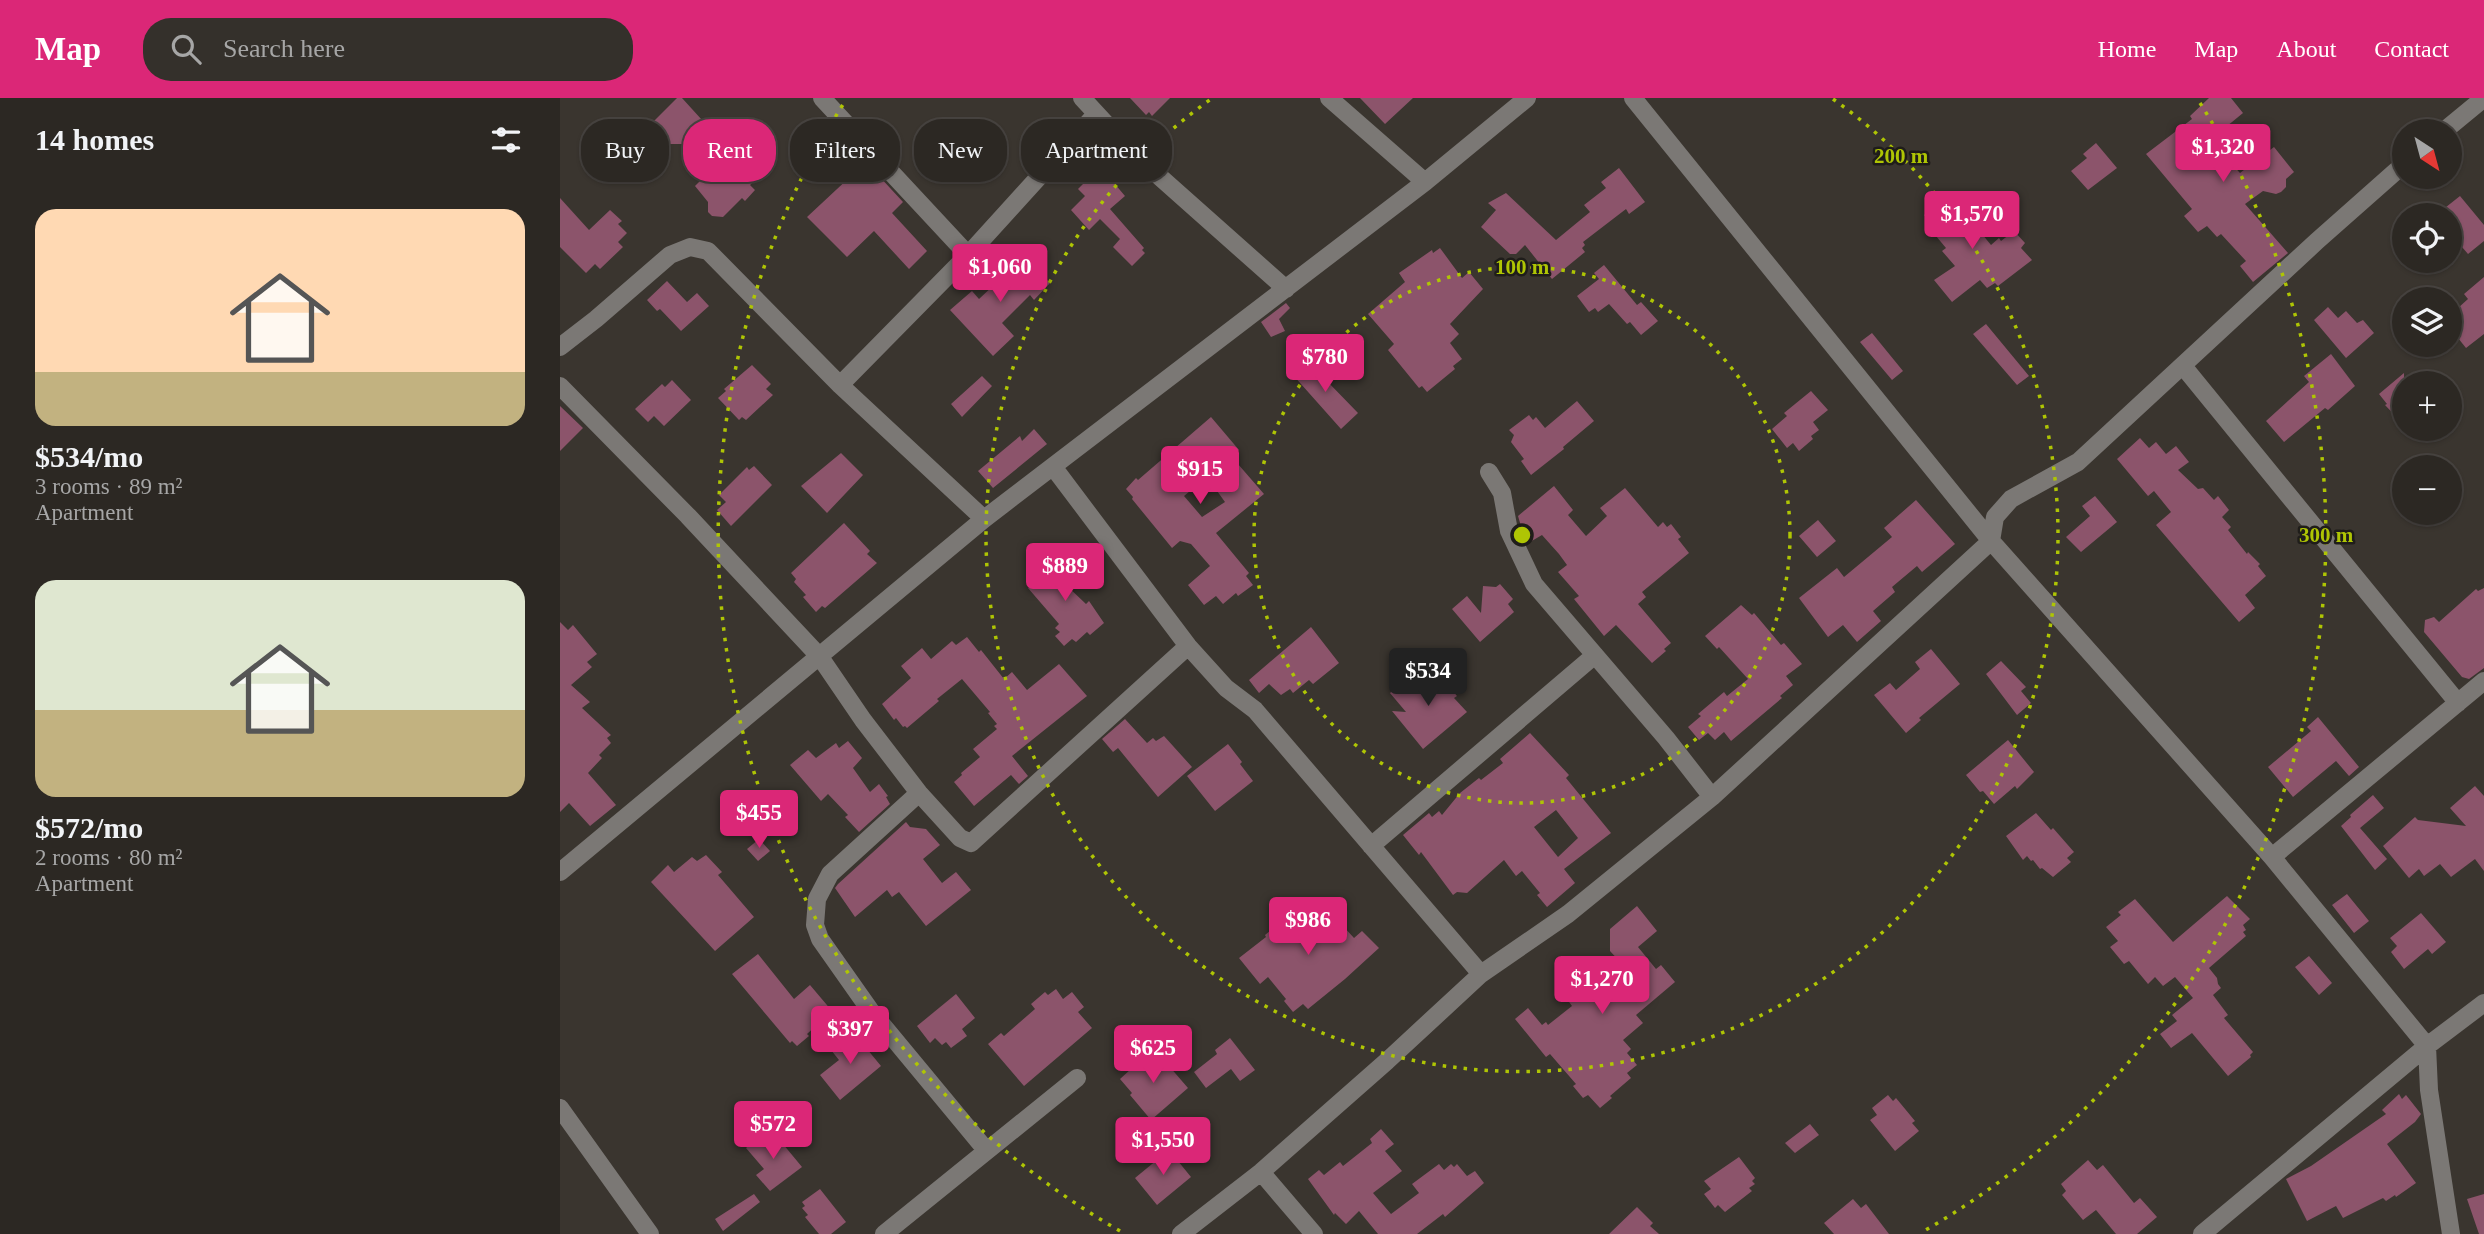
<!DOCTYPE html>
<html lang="en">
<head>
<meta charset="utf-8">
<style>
	:root { --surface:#2c2823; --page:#34302b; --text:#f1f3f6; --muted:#a6a6a6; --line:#484441; --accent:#db2777 }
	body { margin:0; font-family:Georgia,serif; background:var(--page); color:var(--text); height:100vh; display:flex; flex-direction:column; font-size:26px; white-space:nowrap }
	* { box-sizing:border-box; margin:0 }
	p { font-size:23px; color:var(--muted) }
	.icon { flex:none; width:38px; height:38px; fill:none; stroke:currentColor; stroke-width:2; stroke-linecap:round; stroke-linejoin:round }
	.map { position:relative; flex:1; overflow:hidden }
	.side { display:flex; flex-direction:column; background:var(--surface); width:560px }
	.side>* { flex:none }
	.guide { position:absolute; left:21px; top:21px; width:665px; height:63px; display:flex; gap:14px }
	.needle { width:46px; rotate:144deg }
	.buttons { position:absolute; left:1832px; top:21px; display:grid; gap:14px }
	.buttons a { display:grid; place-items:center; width:70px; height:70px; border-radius:50%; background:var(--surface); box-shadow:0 2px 5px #0004,0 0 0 2px var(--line); font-size:35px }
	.price { position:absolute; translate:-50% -60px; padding:0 16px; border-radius:7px; background:var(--accent); color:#fff; font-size:23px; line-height:46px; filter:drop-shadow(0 2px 4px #0008) }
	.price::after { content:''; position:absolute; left:50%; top:42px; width:21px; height:16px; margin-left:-10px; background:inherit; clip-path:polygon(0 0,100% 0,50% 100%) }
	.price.selected { background:#222; color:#fff }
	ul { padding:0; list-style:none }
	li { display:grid; align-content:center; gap:14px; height:371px; padding:0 35px }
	li span { display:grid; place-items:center; height:217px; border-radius:21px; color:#555 }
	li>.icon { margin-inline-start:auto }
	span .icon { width:126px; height:126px; fill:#fffc; stroke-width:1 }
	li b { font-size:30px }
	h2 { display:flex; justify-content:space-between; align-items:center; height:84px; padding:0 35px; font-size:30px }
	.pill { padding:0 24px; border-radius:28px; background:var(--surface); box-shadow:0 2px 5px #0004,0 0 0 2px var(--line); font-size:24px; line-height:63px }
	.pill.selected { background:var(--accent); color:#fff }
	header { display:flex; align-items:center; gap:42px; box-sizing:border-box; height:98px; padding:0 35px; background:var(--accent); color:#fff }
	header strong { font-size:33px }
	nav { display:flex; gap:38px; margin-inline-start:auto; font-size:24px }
	.search { width:490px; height:63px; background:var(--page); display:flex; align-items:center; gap:18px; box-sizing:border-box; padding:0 24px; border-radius:28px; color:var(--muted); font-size:26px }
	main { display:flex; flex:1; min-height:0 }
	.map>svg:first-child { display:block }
	.building { fill:#8c546b; fill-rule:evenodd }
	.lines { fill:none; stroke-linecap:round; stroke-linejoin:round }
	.minor { stroke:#7b7875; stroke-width:18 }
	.ring { fill:none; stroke:#afc504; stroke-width:3.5; stroke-dasharray:3.5 7 }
	.centre { fill:#afc504; stroke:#1f1d1a; stroke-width:3.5 }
	.ring-label { font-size:21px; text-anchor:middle; font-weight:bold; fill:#afc504; stroke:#1f1d1a; stroke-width:5; stroke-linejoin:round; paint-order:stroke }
</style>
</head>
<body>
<header>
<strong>Map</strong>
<div class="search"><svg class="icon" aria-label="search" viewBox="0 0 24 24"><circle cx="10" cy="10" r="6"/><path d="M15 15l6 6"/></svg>Search here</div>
<nav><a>Home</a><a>Map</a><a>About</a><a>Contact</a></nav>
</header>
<main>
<section class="side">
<h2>14 homes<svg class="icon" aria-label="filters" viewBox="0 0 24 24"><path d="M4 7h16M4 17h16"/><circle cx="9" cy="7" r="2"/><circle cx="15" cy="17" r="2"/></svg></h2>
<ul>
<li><span style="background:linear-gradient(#ffd9b3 75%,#c2b280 0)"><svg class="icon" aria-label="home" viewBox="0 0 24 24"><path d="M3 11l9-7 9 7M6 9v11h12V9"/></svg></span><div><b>$534/mo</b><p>3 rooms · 89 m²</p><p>Apartment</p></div></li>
<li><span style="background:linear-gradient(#dfe7d0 60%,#c2b280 0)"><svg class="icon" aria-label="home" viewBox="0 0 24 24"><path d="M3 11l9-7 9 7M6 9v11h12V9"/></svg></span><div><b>$572/mo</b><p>2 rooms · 80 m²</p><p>Apartment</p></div></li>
</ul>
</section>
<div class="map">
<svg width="1924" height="1136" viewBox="0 0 1924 1136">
	<rect width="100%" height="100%" fill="#3a352f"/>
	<path class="building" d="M117,0H122L142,22L122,42V46H102L103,35L93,24Z
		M570,0H610L592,18L589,14L586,17Z
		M800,0H853L825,26Z
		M1649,0H1671L1683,15L1650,42L1680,75L1714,49L1734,74L1726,81V89L1721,94L1716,96L1703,93L1685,106L1728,155L1693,184L1680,168L1686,163L1661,136L1657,139L1647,128L1638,134L1624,118L1632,111L1586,56L1632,21L1630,18Z
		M1536,45L1557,70L1528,92L1511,73L1527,60L1523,56Z
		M172,57L196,81L190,87L195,92L185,103L182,100L163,119L152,118L148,114V104L135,88L162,61L165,63Z
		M541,59L555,79L554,85L565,98L550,111L584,150L582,152L585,155L572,168L553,149L560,141L540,121L529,132L511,112L525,98L518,91L534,75Z
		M306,64L343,104L332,115L367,153L349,171L314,133L287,159L247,119Z
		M1059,70L1085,104L1069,116L1066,111L1023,144L1025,147L1022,150L1025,154L992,181L965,147L956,156H950L921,129L936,112L928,105L946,95L996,142L1030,114L1024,107L1046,90L1041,84Z
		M1389,96L1431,147L1439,140L1441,143L1454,133L1465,145L1461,150L1472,162L1438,188L1435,185L1427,190L1420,182L1392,204L1374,182L1395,168L1382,153L1386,150L1371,132L1374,129L1364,117Z
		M1900,98L1924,127V143L1908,156L1890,135V117H1876Z
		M0,100L29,132L50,112L62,123L58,126L67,135L58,144L63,149L40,171L35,166L26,175L0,149Z
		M880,150L902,180L909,174L923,191L890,226L899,236L890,245L902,261L893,268L895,271L867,294L862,288L859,290L828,252L834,246L808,216L845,184L839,175L872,152L873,155Z
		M460,153L490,185L474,202L470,197L442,225L454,238L433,258L390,212L412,193L419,201L451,171L447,167Z
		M1044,167L1077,207L1081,204L1098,223L1081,237L1070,224L1067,226L1049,206L1038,214L1035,210L1029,214L1017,198L1039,181L1034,175Z
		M1924,179V236L1906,250L1890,230V225L1899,218L1896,213L1898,210L1908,201L1904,196Z
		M107,183L127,204L137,195L149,208L121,233L100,211L97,213L87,202Z
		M726,205L730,210L719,221L725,233L711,239L701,224Z
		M1768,209L1778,220L1786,213L1797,225L1803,222L1814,235L1786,260L1754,222Z
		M1426,226L1469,278L1457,287L1413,236Z
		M1312,235L1343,273L1332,282L1300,244Z
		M1771,256L1795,288L1768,312L1765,310L1724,344L1706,323L1749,284L1744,278Z
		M750,260L767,279L765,281L798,315L781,331L733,277Z
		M192,267L211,286L206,291L213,297L186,322L182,319L179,322L158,300L166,293L164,291Z
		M1844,275V327L1825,307L1827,306L1819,296Z
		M422,278L432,288L402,319L391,306Z
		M112,282L131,302L104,328L94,318L88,324L75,311L102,286L105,289Z
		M1251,293L1268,312L1253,324L1259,332L1251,338L1253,341L1239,353L1233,345L1227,350L1212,331L1227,318L1224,315Z
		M1017,303L1034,323L1003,349L1004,351L971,377L961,363L964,361L951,344L954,337L949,332L969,317L973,322L976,319L985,330Z
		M0,308L23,330L0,353Z
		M651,319L679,352L671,358L704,396L656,435L689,475L686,478L693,487L678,498L676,495L663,506L656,498L644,507L628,487L650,468L631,446L620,443L612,450L572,401L573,399L566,391L576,380L578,382ZM647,379L665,404L642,419L624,398Z
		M474,331L487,346L433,390L418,373L460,338L462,343Z
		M1580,340L1589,350L1596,344L1606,356L1616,348L1629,364L1618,372L1638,391L1643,390L1654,402L1658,398L1669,412L1662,419L1671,429L1668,432L1687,456L1688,454L1700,466L1698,468L1706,478L1685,497L1695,510L1679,524L1596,427L1611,414L1594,393L1588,398L1557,361Z
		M281,355L303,377L267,415L241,388Z
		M194,368L212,387L171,428L157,412L166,404L159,397L187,369L189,372Z
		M994,388L1013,412L1008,417L1026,438L1047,418L1040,410L1065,390L1098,429L1103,424L1107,429L1111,426L1121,439L1118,441L1129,455L1082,494L1086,499L1078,506L1111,545L1104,551L1106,553L1092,565L1056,527L1044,538L1014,501L1019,498L998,474L1007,467L999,456L982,437L970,444L963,435L958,418Z
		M1535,398L1557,424L1521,454L1506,439L1530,418L1522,408Z
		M1356,402L1395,446L1362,474L1357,468L1332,489L1335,494L1313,513L1321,523L1297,544L1283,527L1268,539L1239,500L1277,470L1284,479L1332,439L1324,430Z
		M1258,422L1276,443L1257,459L1239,438Z
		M284,425L310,453L307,456L317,465L265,510L262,508L256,514L243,499L246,497L234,484L236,481L231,475Z
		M502,459L517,477L506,487L526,506L529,503L544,525L530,537L527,534L516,544L512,541L504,548L495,538L500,534L495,530L499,526L468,490L477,483L475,480Z
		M940,486L953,501L948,506L954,514L920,544L892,511L907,498L921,515L923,488L936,489Z
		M1924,490V570L1909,581L1902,579L1864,534L1865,522L1874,519L1879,524L1916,491L1918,493Z
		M1181,507L1192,517L1194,515L1221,547L1224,545L1242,566L1226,578L1233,587L1220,598L1222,600L1171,643L1164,634L1155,642L1148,635L1139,642L1128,629L1141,618L1138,616L1164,594L1167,598L1188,581L1159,549L1157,551L1145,538Z
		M0,524L8,532L13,527L37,556L27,564L32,569L11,587L30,604L22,610L51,637L47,640L51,645L39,657L42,660L28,675L56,707L30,728L9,705L0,714Z
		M751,529L779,565L753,586L749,582L733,595L730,591L721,597L709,586L699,595L689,582Z
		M407,539L419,554L421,552L444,581L452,574L467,592L499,566L527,598L452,658L468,678L459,686L451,677L414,708L394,684L402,677L401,675L420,659L413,651L437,631L434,628L437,626L428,615L430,614L402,581L377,601L379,603L347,630L345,628L343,629L336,620L334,622L322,606L351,580L341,568L362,550L371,561L392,543L396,547Z
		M1371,551L1400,586L1359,620L1361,622L1346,635L1314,597L1330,585L1336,592L1360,571L1355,564Z
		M1441,563L1466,589L1461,593L1471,605L1457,617L1426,576Z
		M874,571L897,598L894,600L907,614L863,651L832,613L846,614L830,595L842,585L848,592Z
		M1758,619L1799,669L1789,678L1776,663L1733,699L1708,669L1751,633L1747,629Z
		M565,621L587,645L593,640L596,643L604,638L632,669L598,699L558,650L553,654L542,641Z
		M970,635L1009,677L1006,680L1051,735L1004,771L1015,785L987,809L977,797L980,795L962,773L956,778L944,762L907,795L897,794L893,797L861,754L859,757L843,737L869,715L872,719L879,713L882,717L900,695L919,680L921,682L943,665L940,661ZM996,712L1018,740L998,759L974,729Z
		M1448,642L1474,674L1457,691L1455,688L1434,706L1423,693L1420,694L1406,677Z
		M288,643L302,660L293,670L310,694L319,686L328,698L326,699L330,706L299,734L285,719L288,717L268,696L261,703L230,667L248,652L256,660L276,645L279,650Z
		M668,646L682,664L680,666L693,683L655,713L627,678Z
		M1915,688L1924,698V773L1915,761L1891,779L1880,766L1864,778L1859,771L1849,780L1823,748L1855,719L1858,722L1906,728L1890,710Z
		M1813,697L1824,710L1800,730L1827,761L1815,772L1781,728L1791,719L1790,717Z
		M1476,715L1491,732L1493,730L1514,754L1507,760L1511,764L1493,779L1482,770L1480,771L1473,762L1471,763L1467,758L1463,762L1446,738Z
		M346,724L350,729L366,731L380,747L363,761L382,785L396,774L411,792L366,828L339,794L332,799L327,792L295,819L275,790L278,786Z
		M199,741L210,753L198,763L187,751Z
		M146,757L162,774L158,777L194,819L155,853L91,784L108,767L114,774L132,759L137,763Z
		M1787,796L1809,823L1794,835L1772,807Z
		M1667,798L1690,821L1683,827L1686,832L1683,834L1686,838L1649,870L1657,880L1658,886L1661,890L1653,897L1668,917L1664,920L1693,954L1690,957L1691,959L1668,978L1632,935L1611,950L1600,936L1617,923L1612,917L1633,900L1615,879L1603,888L1595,879L1588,886L1569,863L1564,866L1550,849L1558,843L1546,829L1561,817L1558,814L1575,801L1613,844Z
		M753,803L777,832L783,828L794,840L802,833L819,850L785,881L748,911L743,906L733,914L724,903L726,901L708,879L700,886L679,860L706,839L705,837L717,827L720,830Z
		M1077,808L1097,833L1078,849L1096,871L1101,867L1115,884L1076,917L1083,925L1063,942L1071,951L1067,955L1077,967L1067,975L1071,980L1050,998L1052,1000L1040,1010L1028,997L1023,1000L1013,988L1016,986L990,956L986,959L955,921L968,910L982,927L986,924L988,927L1012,908L996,886L1017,867L1046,901L1073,878L1050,853V831Z
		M1861,815L1886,844L1872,856L1868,851L1844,871L1831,854L1837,848L1830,840Z
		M198,856L234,901L250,887L272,913L247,936L249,938L237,948L232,943L230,945L172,876Z
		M1749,858L1772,885L1759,897L1735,869Z
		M496,891L503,901L512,894L524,909L518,914L532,930L464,988L428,946L441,935L444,938L475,911L471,906L485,894L488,897Z
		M396,896L415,920L402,931L407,938L391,950L386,944L382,947L375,940L370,945L357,928Z
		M293,934L321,968L280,1002L260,977L279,962L271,952Z
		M670,940L695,972L680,983L671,971L646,990L634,974L657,956L655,952Z
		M596,953L628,990L591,1022L570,997L572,995L560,981L582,961L584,964Z
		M1839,996L1842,1001L1846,997L1861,1016L1855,1024L1827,1046L1856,1085L1836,1099L1835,1097L1826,1103L1823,1100L1783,1120L1776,1108L1747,1123L1726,1081L1751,1068L1826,1016L1822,1012Z
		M1328,997L1333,1003L1336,1000L1355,1023L1352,1025L1359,1033L1335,1053L1310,1022L1317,1017L1312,1010Z
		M1250,1026L1259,1037L1235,1055L1225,1045Z
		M821,1031L834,1046L825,1053L842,1073L813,1095L831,1116L859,1095L852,1086L879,1066L884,1072L891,1066L894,1069L897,1066L907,1078L915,1073L924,1085L885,1119L883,1116L857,1136H818L799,1113L786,1126L775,1115L774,1117L748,1081L759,1072L764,1077L780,1064L783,1068L812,1045L810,1041Z
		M206,1033L214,1043L218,1040L242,1069L210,1093L196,1077L204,1071L186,1050Z
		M609,1052L631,1079L597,1107L575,1080Z
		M1179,1059L1195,1080L1192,1083L1195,1086L1189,1090L1192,1093L1165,1114L1158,1107L1155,1110L1144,1096L1151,1091L1144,1083Z
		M1528,1062L1537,1072L1543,1067L1574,1105L1580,1100L1597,1119L1577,1136H1556L1536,1112L1523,1122L1502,1097L1506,1093L1501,1086Z
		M260,1091L286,1124L271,1136H259L245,1119L248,1117L242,1110L245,1108L242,1104Z
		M194,1096L200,1104L163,1133L155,1121Z
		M1924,1096V1136H1919L1907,1101Z
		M1293,1101L1301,1110L1306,1106L1329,1136H1274L1264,1125Z
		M1077,1109L1093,1125L1090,1128L1099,1136H1049Z"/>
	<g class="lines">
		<path class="minor" d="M262,0L408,157
			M522,0L573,55L726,191
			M769,0L865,84
			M1073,0L1431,443L1712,759L1867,948L1642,1136
			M1884,33L1924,0
			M0,249L36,221L110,157L130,149L148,153L280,287L424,421
			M1623,268L1898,605
			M280,287L408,157L536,16
			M0,288L128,418L260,559L303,622L359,695L400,740L411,745L628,548
			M494,370L628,548L666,590L695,612L921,876
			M929,374L942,395L949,433L974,486L1106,640L1152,699
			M359,695L270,776L257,801L255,827L260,841L310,912L426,1052
			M811,748L1035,557
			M1712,759L1924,583
			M0,774L424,421L865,84L967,0
			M0,1010L90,1136
			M701,1074L754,1136
			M324,1136L517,980
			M621,1136L701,1074L827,963L921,876L1008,816L1152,699L1431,443L1435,419L1451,401L1518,364L1757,143L1844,66
			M1891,1136L1869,992L1867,948L1924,905"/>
	</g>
	<g class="ring">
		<circle cx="962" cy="437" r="268"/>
		<path d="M1273 1A536 536 0 1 1 651 1"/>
		<path d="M560 1133A804 804 0 0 1 284 5M1640 5A804 804 0 0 1 1364 1133"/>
	</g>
	<circle cx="962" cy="437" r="10" class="centre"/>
	<g class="ring-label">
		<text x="1341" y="65">200 m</text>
		<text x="962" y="176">100 m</text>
		<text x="1766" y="444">300 m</text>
	</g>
</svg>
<div class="buttons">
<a><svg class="needle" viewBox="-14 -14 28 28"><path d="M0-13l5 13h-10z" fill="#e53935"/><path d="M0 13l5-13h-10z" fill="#a6a6a6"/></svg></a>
<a><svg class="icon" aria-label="locate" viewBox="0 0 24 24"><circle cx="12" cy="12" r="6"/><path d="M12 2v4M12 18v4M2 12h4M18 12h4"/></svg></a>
<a><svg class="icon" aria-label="layers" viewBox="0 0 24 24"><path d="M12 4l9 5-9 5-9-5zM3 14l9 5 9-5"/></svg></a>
<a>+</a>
<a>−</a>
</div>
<b class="price" style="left:1663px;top:86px">$1,320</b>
<b class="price" style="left:1412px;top:153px">$1,570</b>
<b class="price" style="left:440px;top:206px">$1,060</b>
<b class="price" style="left:765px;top:296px">$780</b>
<b class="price" style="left:640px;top:408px">$915</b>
<b class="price" style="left:505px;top:505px">$889</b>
<b class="price selected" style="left:868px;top:610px">$534</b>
<b class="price" style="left:199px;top:752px">$455</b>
<b class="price" style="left:748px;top:859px">$986</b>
<b class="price" style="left:1042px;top:918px">$1,270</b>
<b class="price" style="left:290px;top:968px">$397</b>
<b class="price" style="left:593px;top:987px">$625</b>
<b class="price" style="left:213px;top:1063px">$572</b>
<b class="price" style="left:603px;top:1079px">$1,550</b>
<div class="guide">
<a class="pill">Buy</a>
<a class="pill selected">Rent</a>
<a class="pill">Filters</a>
<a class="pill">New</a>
<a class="pill">Apartment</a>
</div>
</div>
</main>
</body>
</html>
